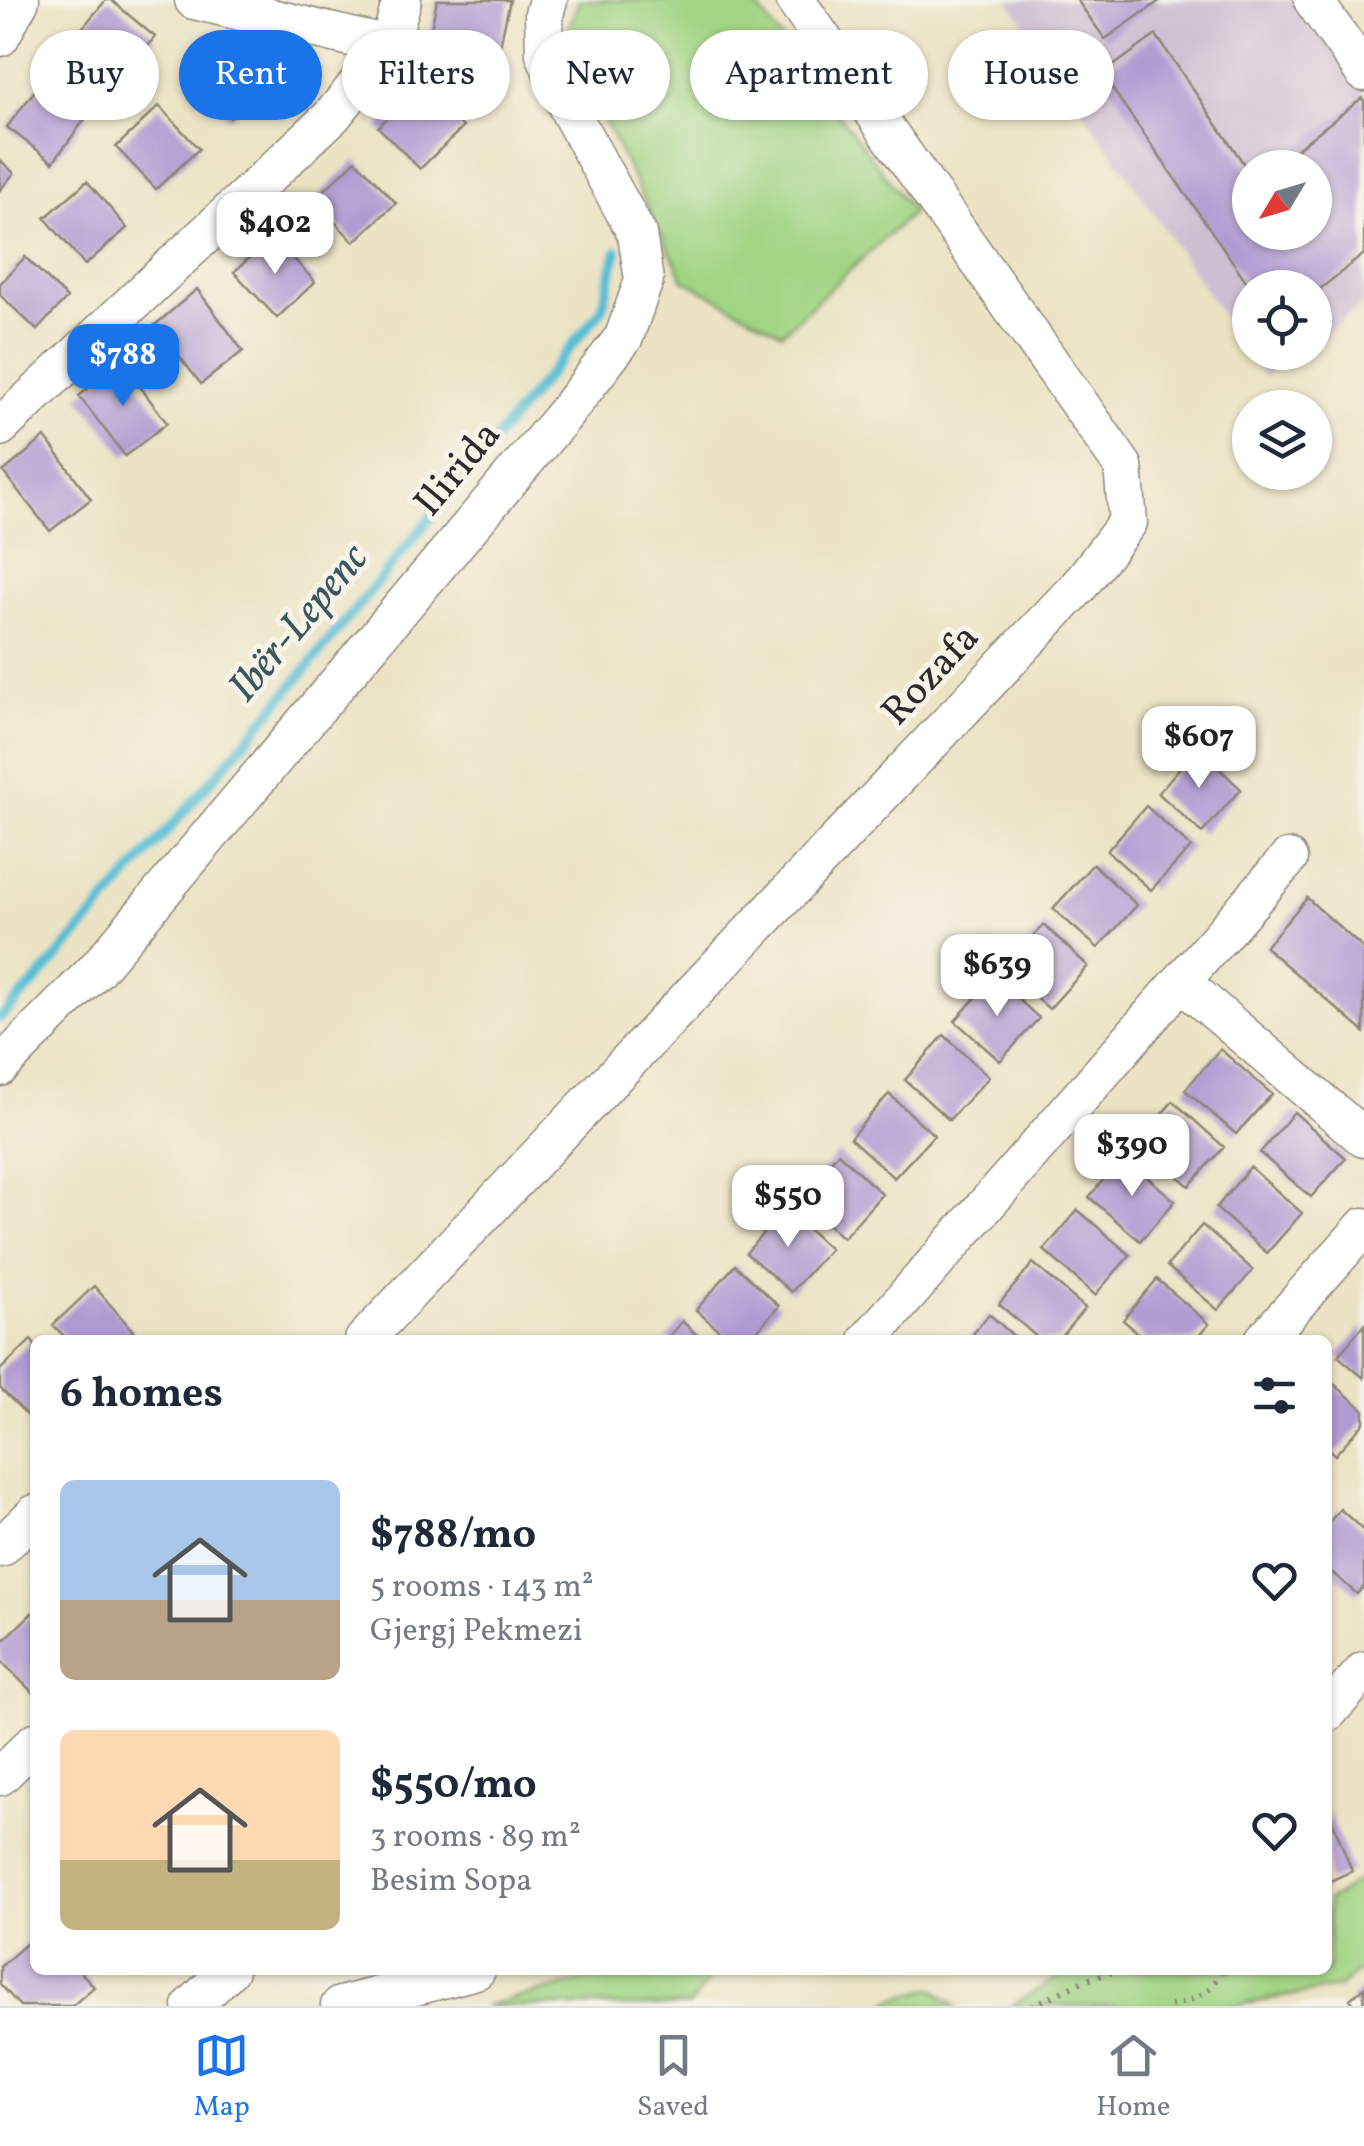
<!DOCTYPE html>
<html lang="en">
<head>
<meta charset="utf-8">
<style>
	:root { --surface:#fff; --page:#f6f6f7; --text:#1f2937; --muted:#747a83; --line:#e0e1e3; --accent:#1a73e8 }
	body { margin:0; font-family:Vollkorn,serif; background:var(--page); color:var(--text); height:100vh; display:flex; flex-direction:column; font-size:38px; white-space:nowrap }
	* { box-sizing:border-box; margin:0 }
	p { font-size:32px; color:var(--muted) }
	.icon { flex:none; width:55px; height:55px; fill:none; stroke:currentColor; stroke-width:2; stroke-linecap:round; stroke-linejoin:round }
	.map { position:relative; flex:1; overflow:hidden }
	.panel { position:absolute; left:30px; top:1335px; width:1302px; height:640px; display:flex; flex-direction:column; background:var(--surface); border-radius:15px; box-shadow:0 2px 8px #0004 }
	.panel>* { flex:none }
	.guide { position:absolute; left:30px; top:30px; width:1305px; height:90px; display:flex; gap:20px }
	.needle { width:65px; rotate:232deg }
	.fabs { position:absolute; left:1232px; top:150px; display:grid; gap:20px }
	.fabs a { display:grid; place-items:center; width:100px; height:100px; border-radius:50%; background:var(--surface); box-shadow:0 2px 8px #0004; font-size:50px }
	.price { position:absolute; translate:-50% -85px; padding:0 22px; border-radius:20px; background:#fff; color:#222; font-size:32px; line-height:65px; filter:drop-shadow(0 2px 5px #0008) }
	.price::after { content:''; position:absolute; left:50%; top:60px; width:30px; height:22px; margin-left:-15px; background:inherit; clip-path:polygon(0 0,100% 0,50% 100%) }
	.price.on { background:var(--accent); color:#fff }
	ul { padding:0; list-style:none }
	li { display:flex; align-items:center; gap:30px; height:250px; padding:0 30px }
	li span { display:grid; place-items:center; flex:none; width:280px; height:200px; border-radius:15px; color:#555 }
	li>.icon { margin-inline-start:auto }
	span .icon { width:120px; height:120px; fill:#fffc; stroke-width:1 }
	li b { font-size:42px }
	h2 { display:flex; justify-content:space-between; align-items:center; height:120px; padding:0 30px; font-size:42px }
	.chip { padding:0 35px; border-radius:45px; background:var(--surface); box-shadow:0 2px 8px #0004; font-size:35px; line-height:90px }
	.chip.on { background:var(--accent); color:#fff }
	.tab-bar { display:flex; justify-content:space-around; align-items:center; height:140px; border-top:2px solid var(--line); background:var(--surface); font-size:28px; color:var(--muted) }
	.tab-bar a { display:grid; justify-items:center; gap:5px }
	.tab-bar .on { color:var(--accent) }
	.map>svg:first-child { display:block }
	.industrial { fill:#cdbed2; fill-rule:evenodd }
	.green { fill:#a1d483; stroke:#668057; stroke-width:2.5 }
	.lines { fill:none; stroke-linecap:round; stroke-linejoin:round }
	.stream { stroke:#56bed4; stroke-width:10 }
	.building { fill:#b09bd3 }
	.minor-casing { stroke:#8c8778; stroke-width:41 }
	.path { stroke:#8c8778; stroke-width:6; stroke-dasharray:2.5 8; stroke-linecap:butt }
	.minor { stroke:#fff; stroke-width:38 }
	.labels { text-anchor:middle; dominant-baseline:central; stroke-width:10; stroke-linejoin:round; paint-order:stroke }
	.street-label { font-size:40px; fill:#2b2b2b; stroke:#f7f3e8 }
	.water-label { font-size:42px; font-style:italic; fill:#38575e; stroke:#f7f3e8 }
</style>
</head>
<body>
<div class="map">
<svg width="1364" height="2006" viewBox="0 0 1364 2006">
	<rect width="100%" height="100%" fill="#f7f3e8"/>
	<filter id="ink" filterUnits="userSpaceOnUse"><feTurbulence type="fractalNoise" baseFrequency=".01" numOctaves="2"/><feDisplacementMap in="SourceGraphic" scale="20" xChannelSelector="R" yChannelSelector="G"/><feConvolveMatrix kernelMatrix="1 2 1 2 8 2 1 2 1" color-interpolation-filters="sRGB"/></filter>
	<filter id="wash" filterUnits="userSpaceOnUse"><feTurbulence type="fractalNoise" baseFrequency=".0048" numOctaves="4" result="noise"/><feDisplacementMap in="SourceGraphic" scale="40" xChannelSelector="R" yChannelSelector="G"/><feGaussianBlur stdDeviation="2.25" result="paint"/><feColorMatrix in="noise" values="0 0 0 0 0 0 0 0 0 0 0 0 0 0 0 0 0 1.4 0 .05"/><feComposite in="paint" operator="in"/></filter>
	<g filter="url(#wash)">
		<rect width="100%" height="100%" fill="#ece3c4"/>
		<path class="industrial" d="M1009,0H1313L1364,72V304L1315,340V288H1250V352L1298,353L1264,377ZM1250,168H1315V232H1250Z"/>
		<path class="green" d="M579,0H752L913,212L782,333L684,280L564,40Z
			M1364,1875V1966L1340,1987L1233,2006H1011L1070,1970H1328V1900L1337,1896Z
			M626,1970H707L709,1980L690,2006H485Z
			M933,1988L956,2006H885L893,1999Z"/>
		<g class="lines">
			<path class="stream" d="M0,1018L36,982L270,713L602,309L617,251"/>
		</g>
		<g id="blocks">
			<path class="building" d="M106,0H111L155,37L113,86L67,46Z
				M437,0H510L495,68L426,53Z
				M1077,0H1161L1105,39Z
				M1156,35L1250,173V232H1315V168H1272L1362,98L1364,101V254L1315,293V288H1251L1102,74Z
				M224,37L267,80L230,118L186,75Z
				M43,80L88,115L53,162L7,127Z
				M421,84L463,127L420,169L378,127Z
				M159,106L199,149L156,189L116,147Z
				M0,160L14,173L0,190Z
				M356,160L396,203L354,242L314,200Z
				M87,181L127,228L85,265L45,218Z
				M273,236L315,282L277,318L234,272Z
				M25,257L67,298L37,330L0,295V284Z
				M197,289L243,351L201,384L155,325Z
				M121,361L167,423L125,456L79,396Z
				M45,437L91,499L50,531L3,472Z
				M1197,748L1241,789L1202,833L1158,793Z
				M1146,806L1191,847L1151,890L1107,851Z
				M1093,864L1137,905L1098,948L1053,909Z
				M1307,898L1364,949V1032L1265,947Z
				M1044,925L1088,966L1049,1009L1004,969Z
				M994,977L1039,1018L1000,1061L955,1021Z
				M944,1035L989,1077L949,1120L905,1080Z
				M1220,1049L1272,1094L1236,1134L1185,1090Z
				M889,1094L934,1135L894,1178L850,1138Z
				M1173,1101L1224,1147L1189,1186L1138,1142Z
				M1294,1112L1346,1158L1311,1197L1260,1153Z
				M838,1153L882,1194L843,1238L798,1198Z
				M1123,1156L1175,1201L1140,1241L1089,1197Z
				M1250,1167L1302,1213L1267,1253L1216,1208Z
				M785,1208L830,1249L791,1292L746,1253Z
				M1078,1210L1130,1255L1095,1295L1044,1250Z
				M1202,1225L1253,1270L1218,1310L1167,1266Z
				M1033,1263L1085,1308L1058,1340H1040L999,1304Z
				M735,1265L779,1306L749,1340H730L696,1310Z
				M1157,1279L1209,1324L1195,1340H1146L1123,1320Z
				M94,1286L133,1331L124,1340H68L53,1325Z
				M989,1314L1018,1340H968Z
				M682,1321L702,1340H666Z
				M1364,1325V1378L1338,1356Z
				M31,1340L35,1345V1423L0,1388V1370Z
				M1328,1379L1364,1410V1422L1335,1455L1328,1449Z
				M1340,1509L1364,1531V1586L1357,1594L1328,1569V1524Z
				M32,1613L35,1616V1695L0,1660V1644Z
				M1328,1810L1352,1871L1328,1882Z
				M35,1936V1970H79L94,1987L72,2006H20L0,1984V1967Z
				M1364,1987V2006H1355L1350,1999Z"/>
		</g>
	</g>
	<g filter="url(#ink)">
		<use href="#blocks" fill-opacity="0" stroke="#8c8778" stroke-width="2.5"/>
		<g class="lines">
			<defs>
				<path id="minor" d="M194,0L389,46
					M1313,0L1364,72
					M0,37L20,0
					M0,427L332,116L389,46L402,0
					M1181,982L1364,1138
					M0,1067L96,970L564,415L624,337L644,280L637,234L568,108L545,54L544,14L548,0
					M364,1340L1078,587L1128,522L1123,466L795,0
					M868,1340L1288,859
					M1264,1340L1364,1227
					M0,1548L35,1514
					M1328,1712L1364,1671
					M0,1776L35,1742
					M192,2006L229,1970
					M340,2006L476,1970"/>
			</defs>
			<use href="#minor" class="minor-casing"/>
			<path class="path" d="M1032,2006L1086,1980L1119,1970
				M1170,2006C1196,2000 1210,1993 1223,1970"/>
			<use href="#minor" class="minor"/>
		</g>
	</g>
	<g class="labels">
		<g class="street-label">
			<text transform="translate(459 470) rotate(-50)">Ilirida</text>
			<text transform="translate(932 676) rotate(-47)">Rozafa</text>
		</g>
		<g class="water-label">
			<text transform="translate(300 624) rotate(-50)">Ibër-Lepenc</text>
		</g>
	</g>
</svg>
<div class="fabs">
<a><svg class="needle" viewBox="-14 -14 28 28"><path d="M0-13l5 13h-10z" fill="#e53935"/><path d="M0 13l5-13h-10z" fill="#747a83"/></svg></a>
<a><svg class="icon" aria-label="locate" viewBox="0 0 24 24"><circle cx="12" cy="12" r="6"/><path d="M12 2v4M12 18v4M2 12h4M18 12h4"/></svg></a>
<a><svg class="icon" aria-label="layers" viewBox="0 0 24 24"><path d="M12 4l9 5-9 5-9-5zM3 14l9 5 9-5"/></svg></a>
</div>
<b class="price" style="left:275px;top:277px">$402</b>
<b class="price on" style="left:123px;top:409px">$788</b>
<b class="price" style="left:1199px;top:791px">$607</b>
<b class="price" style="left:997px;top:1019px">$639</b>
<b class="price" style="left:1132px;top:1199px">$390</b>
<b class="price" style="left:788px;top:1250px">$550</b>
<div class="guide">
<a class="chip">Buy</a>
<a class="chip on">Rent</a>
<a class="chip">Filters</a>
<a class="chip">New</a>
<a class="chip">Apartment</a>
<a class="chip">House</a>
</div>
<section class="panel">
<h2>6 homes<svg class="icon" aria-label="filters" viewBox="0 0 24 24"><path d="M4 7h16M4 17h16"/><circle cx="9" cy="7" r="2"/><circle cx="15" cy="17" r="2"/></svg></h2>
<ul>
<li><span style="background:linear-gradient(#a9c7e8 60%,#b9a48a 0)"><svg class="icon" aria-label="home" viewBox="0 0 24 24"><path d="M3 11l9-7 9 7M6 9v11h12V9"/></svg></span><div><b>$788/mo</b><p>5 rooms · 143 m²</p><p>Gjergj Pekmezi</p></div><svg class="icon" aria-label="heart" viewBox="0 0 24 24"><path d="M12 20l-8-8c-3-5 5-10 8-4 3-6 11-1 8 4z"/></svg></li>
<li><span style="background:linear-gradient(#ffd9b3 65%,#c2b280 0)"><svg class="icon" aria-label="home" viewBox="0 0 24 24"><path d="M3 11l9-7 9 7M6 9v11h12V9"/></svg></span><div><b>$550/mo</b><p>3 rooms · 89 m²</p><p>Besim Sopa</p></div><svg class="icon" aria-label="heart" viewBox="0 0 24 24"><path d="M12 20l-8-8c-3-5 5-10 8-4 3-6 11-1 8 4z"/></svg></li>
</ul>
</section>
</div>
<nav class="tab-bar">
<a class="on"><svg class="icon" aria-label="map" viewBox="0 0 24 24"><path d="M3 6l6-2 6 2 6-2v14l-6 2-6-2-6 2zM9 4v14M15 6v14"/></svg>Map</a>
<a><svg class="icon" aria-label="saved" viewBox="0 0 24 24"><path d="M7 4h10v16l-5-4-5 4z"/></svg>Saved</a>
<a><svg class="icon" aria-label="home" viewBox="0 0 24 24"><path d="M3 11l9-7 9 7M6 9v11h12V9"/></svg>Home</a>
</nav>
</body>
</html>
